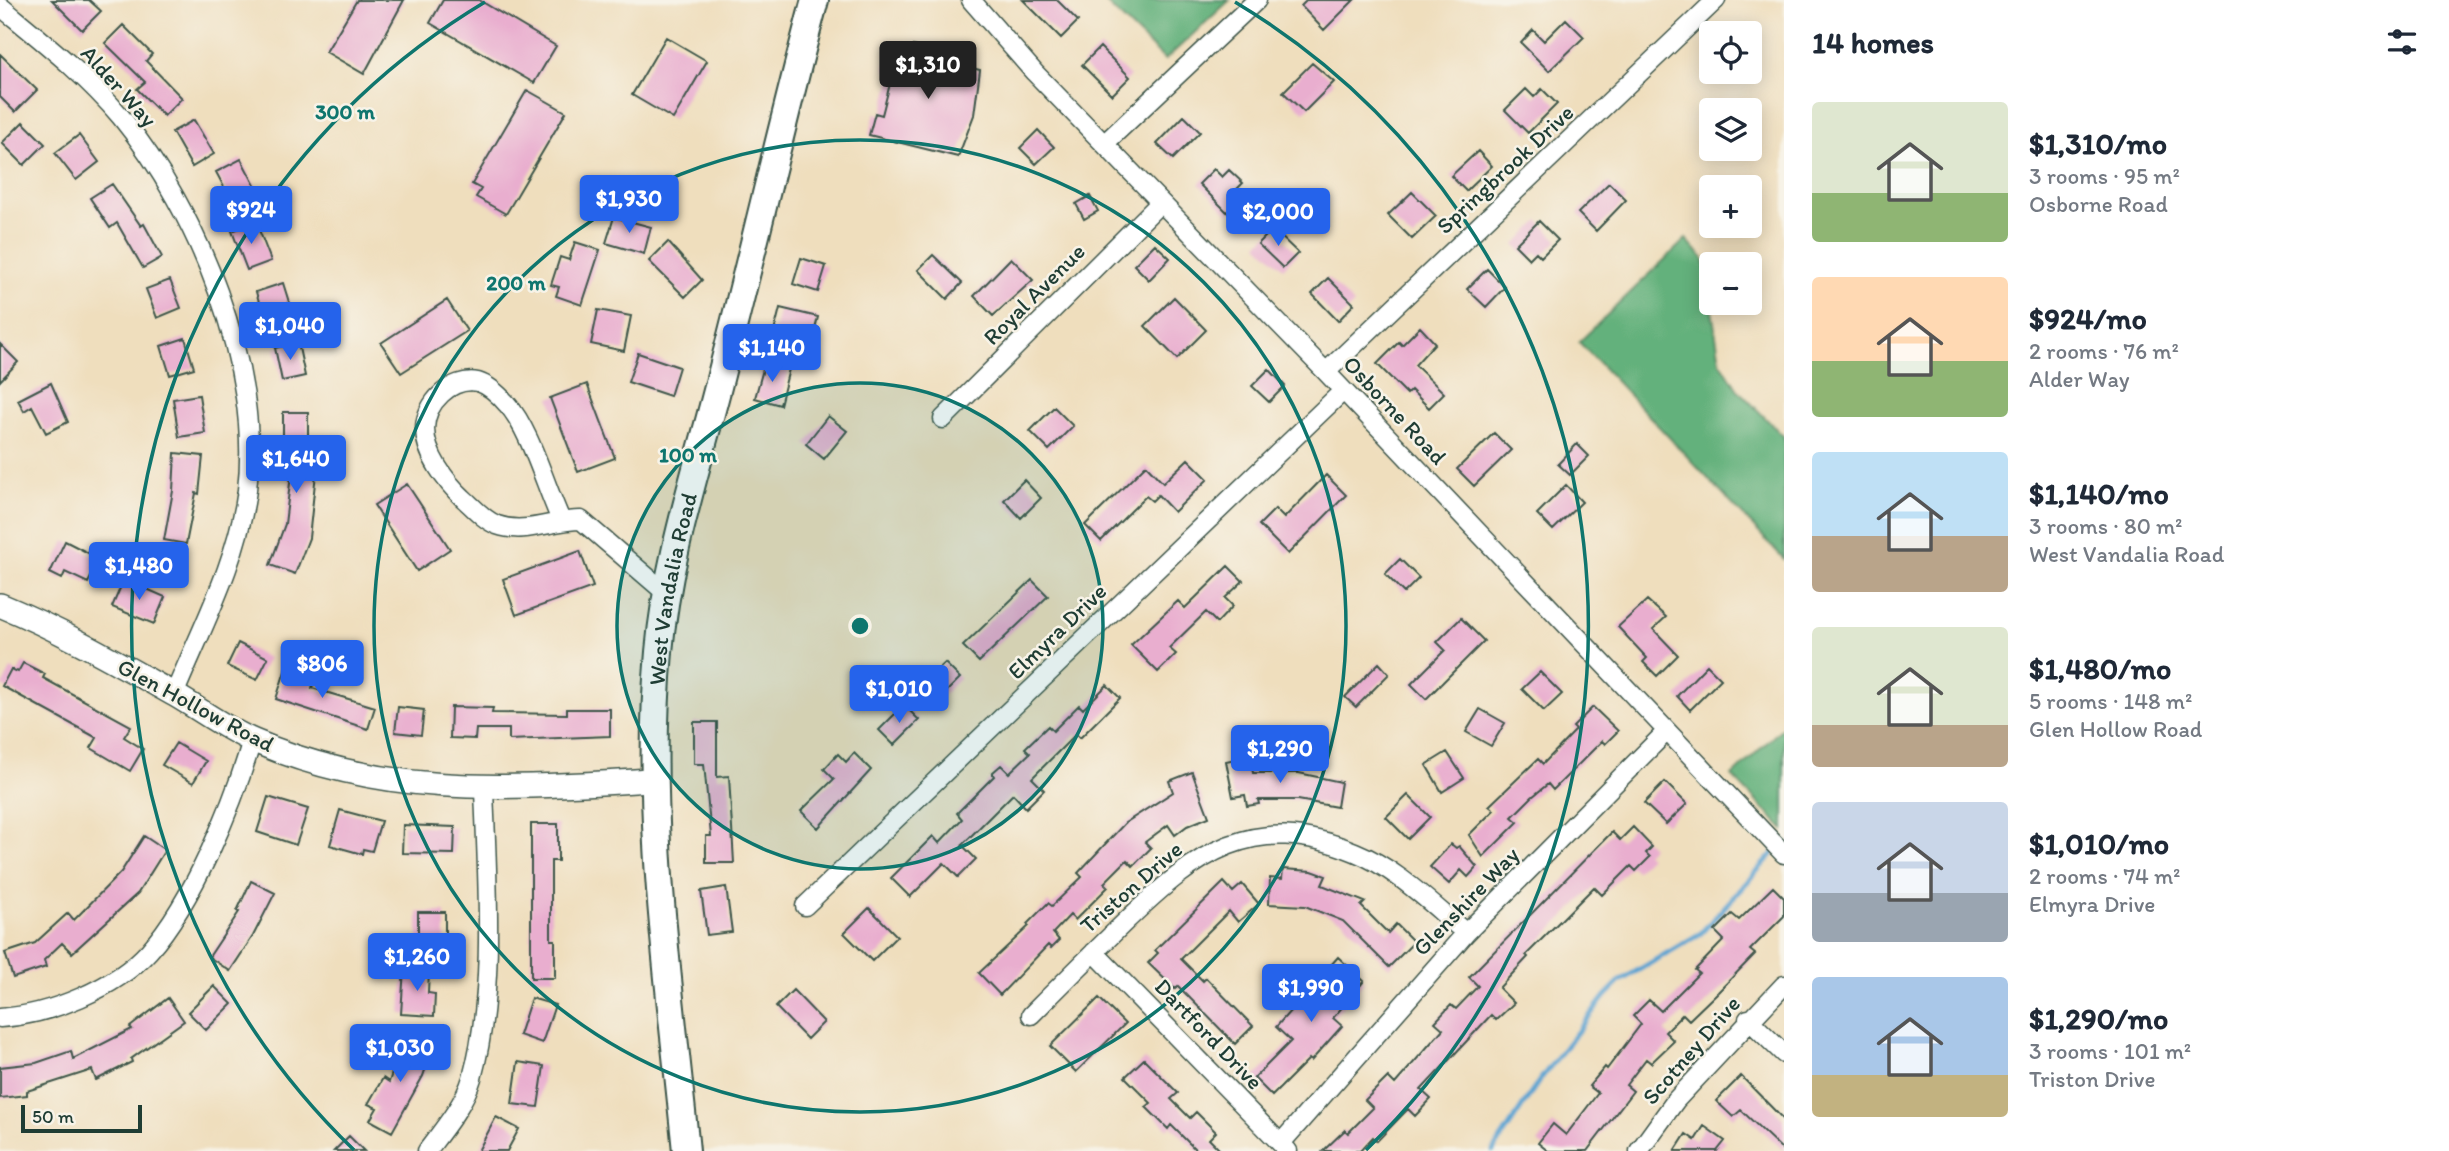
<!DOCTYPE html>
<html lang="en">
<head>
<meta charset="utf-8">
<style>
	:root { --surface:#fff; --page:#f2f2f3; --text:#1f2937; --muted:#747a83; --accent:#2563eb }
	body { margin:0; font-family:Itim,sans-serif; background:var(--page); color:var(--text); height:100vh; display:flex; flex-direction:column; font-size:26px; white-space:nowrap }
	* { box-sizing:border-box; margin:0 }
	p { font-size:23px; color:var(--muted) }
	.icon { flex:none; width:38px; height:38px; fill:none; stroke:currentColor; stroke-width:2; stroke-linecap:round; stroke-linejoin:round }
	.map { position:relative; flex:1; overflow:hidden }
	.details { display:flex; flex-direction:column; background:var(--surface); width:665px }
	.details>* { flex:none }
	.fabs { position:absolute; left:1699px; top:21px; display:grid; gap:14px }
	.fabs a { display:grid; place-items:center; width:63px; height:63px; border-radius:7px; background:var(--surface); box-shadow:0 4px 18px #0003; font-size:35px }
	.scale { position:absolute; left:21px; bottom:18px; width:121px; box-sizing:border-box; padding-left:7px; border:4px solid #1f3d34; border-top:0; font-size:19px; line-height:24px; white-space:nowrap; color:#1f3d34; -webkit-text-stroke:5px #f7f3e8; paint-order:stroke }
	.price { position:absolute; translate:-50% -60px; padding:0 16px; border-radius:7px; background:var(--accent); color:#fff; font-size:23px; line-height:46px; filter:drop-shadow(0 2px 4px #0008) }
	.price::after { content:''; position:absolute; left:50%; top:42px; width:21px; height:16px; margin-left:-10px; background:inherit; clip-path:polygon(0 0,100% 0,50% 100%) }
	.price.active { background:#222; color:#fff }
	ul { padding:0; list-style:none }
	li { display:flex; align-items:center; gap:21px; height:175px; padding:0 28px }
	li span { display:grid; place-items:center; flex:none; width:196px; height:140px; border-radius:7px; color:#555 }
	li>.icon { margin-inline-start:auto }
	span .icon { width:84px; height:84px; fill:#fffc; stroke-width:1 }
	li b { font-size:30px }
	h2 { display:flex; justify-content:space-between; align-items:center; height:84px; padding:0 28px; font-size:30px }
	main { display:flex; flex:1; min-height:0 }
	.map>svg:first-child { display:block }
	.forest { fill:#63b17b; stroke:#417758; stroke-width:2 }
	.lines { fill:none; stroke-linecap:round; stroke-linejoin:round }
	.stream { stroke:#5aa3d1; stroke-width:5 }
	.building { fill:#e9aecf }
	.minor-casing { stroke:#3e5549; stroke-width:21 }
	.tertiary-casing { stroke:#3e5549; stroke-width:26 }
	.secondary-casing { stroke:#3e5549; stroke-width:30 }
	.minor { stroke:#fff; stroke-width:18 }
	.tertiary { stroke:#fff; stroke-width:23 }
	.secondary { stroke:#fff; stroke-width:26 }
	.ring { fill:none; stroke:#0f766e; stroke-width:3.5 }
	.labels { text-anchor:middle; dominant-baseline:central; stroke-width:5; stroke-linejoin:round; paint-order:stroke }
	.street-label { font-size:23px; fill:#1f3d34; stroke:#f7f3e8 }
	.centre { fill:#0f766e; stroke:#f7f3e8; stroke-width:3.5 }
	.ring-label { font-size:21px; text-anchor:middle; font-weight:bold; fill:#0f766e; stroke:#f7f3e8; stroke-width:5; stroke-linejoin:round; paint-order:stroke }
</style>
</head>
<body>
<main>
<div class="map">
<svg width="1784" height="1151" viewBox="0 0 1784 1151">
	<rect width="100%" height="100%" fill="#f7f3e8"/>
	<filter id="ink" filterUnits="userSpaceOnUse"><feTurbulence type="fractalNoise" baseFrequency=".0143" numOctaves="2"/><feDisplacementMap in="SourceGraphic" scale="14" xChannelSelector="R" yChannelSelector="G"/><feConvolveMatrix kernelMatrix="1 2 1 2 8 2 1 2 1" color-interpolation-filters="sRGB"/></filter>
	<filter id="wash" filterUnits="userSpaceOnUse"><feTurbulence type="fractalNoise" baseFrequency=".00686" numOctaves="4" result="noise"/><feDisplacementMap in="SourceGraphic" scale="28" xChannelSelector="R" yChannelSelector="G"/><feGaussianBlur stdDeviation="1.57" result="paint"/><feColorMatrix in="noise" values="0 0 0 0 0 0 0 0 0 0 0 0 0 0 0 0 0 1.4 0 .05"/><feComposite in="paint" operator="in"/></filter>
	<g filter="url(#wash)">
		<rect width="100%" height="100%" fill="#efdebd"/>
		<path class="forest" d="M1103,0H1230L1165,60Z
			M1686,239L1704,259L1720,361L1738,390L1784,437V559L1579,342Z
			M1784,726V830L1732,776Z"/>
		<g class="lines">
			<path class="stream" d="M1493,1151L1539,1081L1605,996L1620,981L1701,933L1777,849"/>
		</g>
		<g id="blocks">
			<path class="building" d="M52,0H89L101,11L82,30Z
				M357,0H404L364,74L326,52Z
				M443,0H479L556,46L534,83L430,23Z
				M1023,0H1057L1078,21L1061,38Z
				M1307,0H1354L1324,30L1301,6Z
				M1566,19L1584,37L1549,71L1521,43L1533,30L1544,41Z
				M123,25L152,54L146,61L182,98L164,116L137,89L145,82L105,43Z
				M666,37L707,61L673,119L632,95Z
				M913,46L960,57L959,65L980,70L974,115L958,157L869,135L875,113L882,115L893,72L885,70L890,48L911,54Z
				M1100,47L1130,77L1112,95L1082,65Z
				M0,54L37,90L15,112L0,97Z
				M1312,63L1334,82L1304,112L1283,92Z
				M1526,89L1534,97L1542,89L1557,104L1528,133L1505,110Z
				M527,90L566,112L506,214L476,197L481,189L472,184Z
				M1184,116L1200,132L1173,159L1157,144Z
				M194,120L214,154L192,167L172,132Z
				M23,122L45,144L24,165L2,143Z
				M1038,130L1054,147L1036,164L1020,148Z
				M79,135L99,162L76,180L55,153Z
				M1478,151L1492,166L1466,191L1451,176Z
				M241,159L259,193L234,206L216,172Z
				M1214,169L1222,177L1229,170L1243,183L1235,191L1244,199L1229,214L1199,184Z
				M1609,183L1626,200L1596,231L1578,213Z
				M112,184L141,226L144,224L162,257L143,268L117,223L110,228L90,198Z
				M1412,192L1436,216L1412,239L1388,215Z
				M1090,196L1098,211L1084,219L1076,204Z
				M614,217L651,227L644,254L606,243Z
				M1539,221L1558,240L1541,257L1536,252L1529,259L1515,245Z
				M256,222L271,261L247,270L232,231Z
				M1273,229L1298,253L1283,268L1258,244Z
				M575,242L600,250L582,305L556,296L559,287L551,285L560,257L569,260Z
				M668,242L702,280L685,297L649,261Z
				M1155,244L1170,258L1149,280L1134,265Z
				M933,255L962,283L947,299L918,270Z
				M801,258L826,266L818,292L793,284Z
				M1011,258L1033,280L993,316L974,296Z
				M1487,269L1505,287L1486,307L1467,289Z
				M1328,278L1354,304L1338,321L1312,294Z
				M170,280L181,308L157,318L146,289Z
				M283,283L293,315L266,324L256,292Z
				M1174,297L1206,330L1177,359L1145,326Z
				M447,300L467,331L401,373L381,343Z
				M780,308L818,317L812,341L774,332Z
				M598,310L631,316L624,351L591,344Z
				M1420,327L1435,343L1415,365L1444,393L1429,408L1411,390L1407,394L1377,364L1399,342L1402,345Z
				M185,338L194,368L170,375L161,346Z
				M298,343L305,376L282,381L275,348Z
				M0,344L18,362L0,381Z
				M638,353L679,367L670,396L628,382Z
				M765,362L789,369L780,405L755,398Z
				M1269,369L1285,386L1269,402L1252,386Z
				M51,383L68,422L46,433L32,406L24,411L18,400Z
				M587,384L615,458L578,472L550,398Z
				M199,395L205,433L179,437L173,399Z
				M1054,407L1073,426L1049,450L1030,431Z
				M283,412H308V473H316L309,538L295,574L270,565L285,524L294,450H283Z
				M828,416L847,431L824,459L806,444Z
				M1494,433L1511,450L1474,486L1457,469Z
				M1577,444L1589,456L1570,475L1558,464Z
				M175,453L203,456L199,494L196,493L186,544L164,540L173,491Z
				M1188,459L1208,479L1174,512L1158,495L1152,501L1146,496L1101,541L1085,525L1146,465L1163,483Z
				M1326,475L1346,495L1288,554L1259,525L1275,509L1284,518Z
				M1024,480L1041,498L1021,518L1004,500Z
				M407,484L450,549L417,571L374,505Z
				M1566,485L1582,502L1553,530L1537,514Z
				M65,541L100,559L88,583L65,572L62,579L50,573Z
				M580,551L593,587L516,615L503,579Z
				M1400,559L1419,578L1404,593L1385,574Z
				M1228,566L1243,581L1225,598L1233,606L1217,623L1206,612L1169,648L1176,654L1158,672L1131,645L1178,601L1185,608Z
				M124,579L165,597L154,624L112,607Z
				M1032,580L1048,596L979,662L963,646Z
				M1647,600L1666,617L1653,629L1678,655L1657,676L1643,662L1647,658L1618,627Z
				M1461,618L1484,641L1426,699L1411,684L1445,650L1437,642Z
				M238,643L268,658L257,680L227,666Z
				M23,663L45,674L43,678L131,726L124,737L143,749L130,771L91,748L97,738L2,686L11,669L18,672Z
				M945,663L960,678L937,701L921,686Z
				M1379,663L1389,674L1356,707L1345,697Z
				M1707,665L1721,679L1690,710L1677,696Z
				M286,668L315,678L312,688L375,707L368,729L276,699Z
				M1540,672L1562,694L1544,711L1522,689Z
				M1107,685L1120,698L1080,738L1076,734L1032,778L1044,790L1026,808L1013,794L962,845L976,859L958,877L944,863L910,897L891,878L933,836L939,843L962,819L957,813L994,776L992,773L1001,765L1009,773L1030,753L1025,748L1048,726L1053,731L1079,705L1083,709Z
				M904,705L919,720L894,745L879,730Z
				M398,707L424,710L421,735L395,732Z
				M451,707L493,708L492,713L567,714V709H610V736L509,740V729H476L475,739L450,738Z
				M1593,707L1618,731L1605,744L1602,741L1553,790L1548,784L1532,797L1512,817L1518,822L1483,857L1469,835L1494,810L1489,806L1538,759L1543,764L1576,730L1573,727Z
				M1480,709L1505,723L1491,746L1466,732Z
				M694,722H717V777L729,776L734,863H706V836H711L704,764H694Z
				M176,743L206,761L193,783L162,765Z
				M1447,752L1464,778L1442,792L1426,765Z
				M854,753L871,770L818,828L801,811L834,779L824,769L838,754L846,762Z
				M1250,756L1253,773H1299L1341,782L1337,807L1298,800H1258L1259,804L1247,806L1245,795L1233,797L1226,761Z
				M1192,772L1209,817L1187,826L1175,835L1168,825L1145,842L1151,848L1133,866L1127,860L1104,883L1108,887L1075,920L1070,915L1053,933L1059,940L1051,948L1048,945L1000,995L979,973L1029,926L1027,924L1048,903L1052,906L1082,877L1078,873L1125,823L1173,792L1169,781Z
				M1665,782L1687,804L1666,824L1644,803Z
				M1408,795L1430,817L1408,839L1386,817Z
				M268,797L308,809L296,845L257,832Z
				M340,810L381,821L372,851L363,849L362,854L330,845Z
				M531,824H558V861H551V940H555V978H531Z
				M403,825L455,827L454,854L402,853Z
				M1633,827L1652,847L1646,853L1650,857L1636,871L1631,866L1602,895L1594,887L1526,955L1528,957L1499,988L1514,1003L1496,1020L1491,1015L1421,1090L1431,1099L1415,1116L1408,1109L1377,1141L1373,1137L1360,1151H1323L1345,1130L1348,1133L1373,1108L1365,1100L1388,1077L1395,1084L1443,1029L1435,1022L1451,1005L1456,1009L1478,986L1469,977L1612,832L1620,840Z
				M144,836L165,850L138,893L72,953L62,943L44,960L46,967L13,978L5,953L35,943L68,913L74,920L121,872Z
				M1451,844L1456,848L1459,846L1477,867L1468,877L1461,870L1449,884L1430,867Z
				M1283,869L1312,871L1326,876L1322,885L1365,902L1361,906L1388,933L1396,924L1414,942L1389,967L1343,921L1305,906L1269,904L1270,878L1282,879Z
				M251,881L275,893L253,936L230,971L209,957L239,912L237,911Z
				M1224,882L1233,892L1242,884L1259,904L1238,922L1229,911L1181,959L1203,981L1206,978L1253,1026L1235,1044L1178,986L1175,989L1148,963L1158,953L1155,950Z
				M726,887L732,932L707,935L701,891Z
				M1773,887L1784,898V916L1750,950L1755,954L1718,992L1689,1020L1683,1014L1665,1032L1674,1041L1651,1063L1646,1059L1626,1085L1633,1091L1587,1151H1548L1538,1143L1553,1124L1566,1135L1598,1093L1589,1086L1605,1067L1607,1069L1641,1024L1633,1016L1649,1000L1661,1011L1699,973L1695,970L1724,940L1715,931L1732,914L1739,920Z
				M869,908L897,936L872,961L844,933Z
				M418,912H445V954H418Z
				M1338,957L1364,981L1333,1018L1342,1026L1311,1061L1309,1059L1272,1096L1254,1078L1291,1041L1276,1027Z
				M404,968L429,969L428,993L435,994L434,1016L401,1014Z
				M214,986L232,1004L206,1030L188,1012Z
				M793,990L824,1022L807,1039L776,1007Z
				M168,998L184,1021L131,1059L132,1062L96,1080L92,1070L27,1091V1095L0,1098V1067L36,1063L71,1051L73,1059L132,1029L130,1027Z
				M531,998L555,1005L542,1043L519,1035Z
				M1099,998L1125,1024L1076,1072L1050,1046Z
				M405,1034L425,1040L421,1053L430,1056L423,1076L392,1132L370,1120L377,1108L368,1104L383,1078L389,1082Z
				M1144,1059L1178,1093L1171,1099L1190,1118L1196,1112L1216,1132L1209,1139L1221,1151H1197L1171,1125L1168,1129L1146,1107L1151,1103L1125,1077Z
				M518,1062L544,1066L538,1107L512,1104Z
				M1741,1076L1784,1120V1151L1741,1110L1733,1117L1716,1101Z
				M496,1117L519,1129L507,1151H478Z
				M1704,1126L1725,1141L1717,1151H1675L1686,1134L1695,1140Z
				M349,1136L364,1151H334Z"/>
		</g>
	</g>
	<g filter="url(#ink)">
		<use href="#blocks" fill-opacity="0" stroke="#3e5549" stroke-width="2"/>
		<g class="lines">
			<defs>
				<path id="minor" d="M971,0L1034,72L1326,372L1784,854
					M0,6C41,40 86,75 121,117C198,211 262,368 247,490C238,561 201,629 174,695
					M1104,144L1257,0
					M1326,372L1716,0
					M943,419L1160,203
					M561,520C546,488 530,429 507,404C500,396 488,385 478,382C451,377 425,403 425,429C425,454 446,482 463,498C473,507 484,520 497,525C525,535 552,520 581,520L666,593
					M805,906L1343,391
					M1094,952L1288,1151
					M1031,1015C1062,984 1093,953 1125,922C1197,853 1252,810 1355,852C1397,869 1431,904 1466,933
					M0,1018C49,1015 115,989 149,951C193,902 234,803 252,740
					M1748,1019L1784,1054
					M1281,1143L1466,933L1666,732
					M427,1151C443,1130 465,1103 472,1078C496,992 487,878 484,789
					M1639,1151L1676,1100L1784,985"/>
				<path id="tertiary" d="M0,605C61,630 118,663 175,695C201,710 226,729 254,741C390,799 509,788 652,780"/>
				<g id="secondary">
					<path id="s1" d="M686,1151C670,986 644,818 659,652C667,557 699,464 722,371C754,248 782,123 815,0"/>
				</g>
			</defs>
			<use href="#minor" class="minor-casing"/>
			<use href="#tertiary" class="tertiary-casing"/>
			<use href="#secondary" class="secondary-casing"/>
			<use href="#minor" class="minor"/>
			<use href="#tertiary" class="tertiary"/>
			<use href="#secondary" class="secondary"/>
		</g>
	</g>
	<circle cx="860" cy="626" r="243" fill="#0f766e" fill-opacity=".12"/>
	<g class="ring">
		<circle cx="860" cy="626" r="243"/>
		<circle cx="860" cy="626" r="486"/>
		<path d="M354 1150A728 728 0 0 1 485 2M1235 2A728 728 0 0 1 1366 1150"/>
	</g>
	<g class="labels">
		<g class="street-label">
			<text transform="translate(119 86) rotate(48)">Alder Way</text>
			<text transform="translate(1505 169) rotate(-43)">Springbrook Drive</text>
			<text transform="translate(1034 294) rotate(-45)">Royal Avenue</text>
			<text transform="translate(1395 410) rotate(47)">Osborne Road</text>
			<text stroke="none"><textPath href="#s1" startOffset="565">West Vandalia Road</textPath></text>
			<text transform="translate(1057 631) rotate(-44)">Elmyra Drive</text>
			<text transform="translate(196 705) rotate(28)">Glen Hollow Road</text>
			<text transform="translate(1131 887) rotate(-41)">Triston Drive</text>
			<text transform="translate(1466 901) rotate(-46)">Glenshire Way</text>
			<text transform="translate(1209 1034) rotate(46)">Dartford Drive</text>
			<text transform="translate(1691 1050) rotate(-49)">Scotney Drive</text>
		</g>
	</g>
	<circle cx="860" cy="626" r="10" class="centre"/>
	<g class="ring-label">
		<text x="345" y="119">300 m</text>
		<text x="516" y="290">200 m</text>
		<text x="688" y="462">100 m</text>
	</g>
</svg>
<div class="fabs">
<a><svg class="icon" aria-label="locate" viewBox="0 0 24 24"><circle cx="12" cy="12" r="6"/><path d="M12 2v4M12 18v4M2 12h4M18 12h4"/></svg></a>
<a><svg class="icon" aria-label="layers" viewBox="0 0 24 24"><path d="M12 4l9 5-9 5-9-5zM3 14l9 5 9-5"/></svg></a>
<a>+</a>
<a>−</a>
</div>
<div class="scale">50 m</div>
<b class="price active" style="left:928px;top:101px">$1,310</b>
<b class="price" style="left:629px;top:235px">$1,930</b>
<b class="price" style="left:251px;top:246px">$924</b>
<b class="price" style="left:1278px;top:248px">$2,000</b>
<b class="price" style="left:290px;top:362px">$1,040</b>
<b class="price" style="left:772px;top:384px">$1,140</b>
<b class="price" style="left:296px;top:495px">$1,640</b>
<b class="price" style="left:139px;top:602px">$1,480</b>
<b class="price" style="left:322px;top:700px">$806</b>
<b class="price" style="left:899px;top:725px">$1,010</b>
<b class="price" style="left:1280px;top:785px">$1,290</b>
<b class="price" style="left:417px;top:993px">$1,260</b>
<b class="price" style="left:1311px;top:1024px">$1,990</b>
<b class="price" style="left:400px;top:1084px">$1,030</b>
</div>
<section class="details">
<h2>14 homes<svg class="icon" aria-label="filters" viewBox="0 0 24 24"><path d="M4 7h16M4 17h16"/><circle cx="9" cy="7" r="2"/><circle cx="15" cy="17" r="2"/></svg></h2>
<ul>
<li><span style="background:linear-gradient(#dfe7d0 65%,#8fb573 0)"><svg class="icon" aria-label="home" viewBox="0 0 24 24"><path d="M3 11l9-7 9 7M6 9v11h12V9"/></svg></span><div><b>$1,310/mo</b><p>3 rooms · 95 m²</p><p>Osborne Road</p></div></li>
<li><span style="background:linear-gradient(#ffd9b3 60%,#8fb573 0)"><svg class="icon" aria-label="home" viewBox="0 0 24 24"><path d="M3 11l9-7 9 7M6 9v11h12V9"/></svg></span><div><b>$924/mo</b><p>2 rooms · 76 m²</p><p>Alder Way</p></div></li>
<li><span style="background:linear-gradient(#bfe0f5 60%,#b9a48a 0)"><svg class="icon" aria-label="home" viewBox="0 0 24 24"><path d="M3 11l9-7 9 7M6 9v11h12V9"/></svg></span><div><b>$1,140/mo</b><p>3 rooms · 80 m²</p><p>West Vandalia Road</p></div></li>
<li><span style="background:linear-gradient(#dfe7d0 70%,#b9a48a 0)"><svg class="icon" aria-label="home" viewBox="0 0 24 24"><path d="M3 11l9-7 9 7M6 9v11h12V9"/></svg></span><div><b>$1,480/mo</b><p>5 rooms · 148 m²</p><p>Glen Hollow Road</p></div></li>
<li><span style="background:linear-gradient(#c9d6e8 65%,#9aa5b1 0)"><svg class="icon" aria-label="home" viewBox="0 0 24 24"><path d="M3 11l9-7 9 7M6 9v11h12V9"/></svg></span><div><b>$1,010/mo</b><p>2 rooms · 74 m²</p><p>Elmyra Drive</p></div></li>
<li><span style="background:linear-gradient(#a9c7e8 70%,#c2b280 0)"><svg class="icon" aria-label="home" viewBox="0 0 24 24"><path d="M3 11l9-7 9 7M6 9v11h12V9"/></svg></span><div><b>$1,290/mo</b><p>3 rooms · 101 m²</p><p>Triston Drive</p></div></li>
</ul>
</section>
</main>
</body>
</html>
